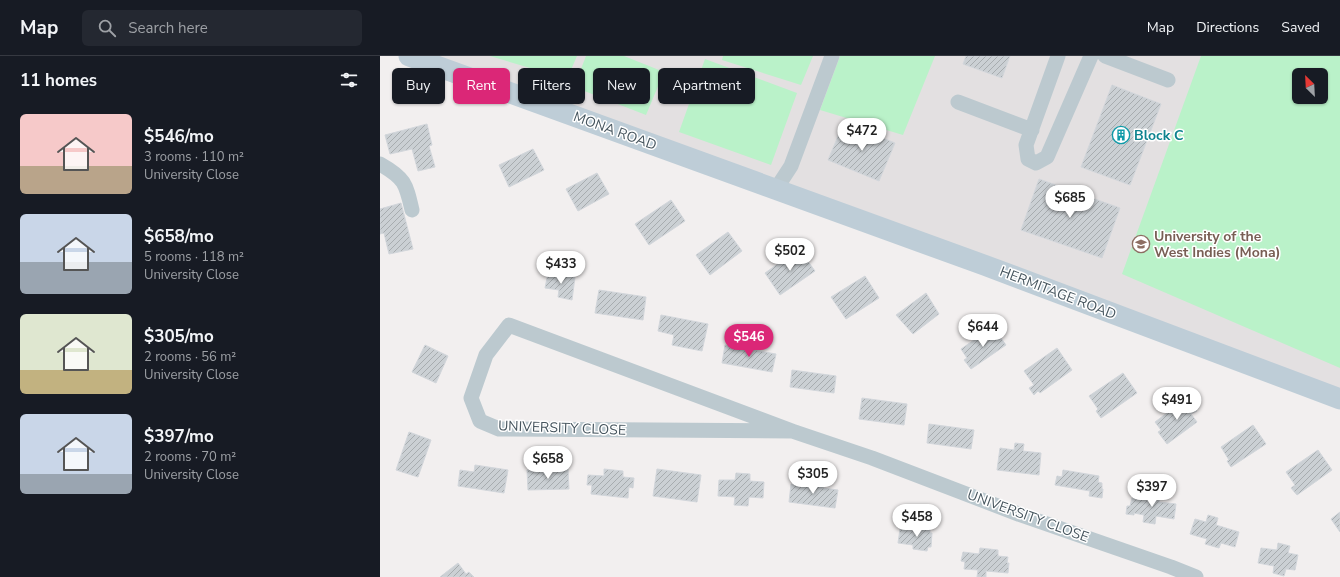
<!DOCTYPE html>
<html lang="en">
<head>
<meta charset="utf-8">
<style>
	:root { --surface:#171b24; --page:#242831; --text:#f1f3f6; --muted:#9ea1a6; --line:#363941; --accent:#db2777 }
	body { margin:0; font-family:"Nunito Sans",sans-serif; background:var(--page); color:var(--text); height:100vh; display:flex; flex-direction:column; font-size:15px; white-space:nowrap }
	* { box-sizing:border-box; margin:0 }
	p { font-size:13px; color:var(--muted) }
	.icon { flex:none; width:22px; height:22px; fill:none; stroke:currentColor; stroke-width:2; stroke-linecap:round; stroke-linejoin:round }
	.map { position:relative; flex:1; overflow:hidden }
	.details { display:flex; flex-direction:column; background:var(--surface); width:380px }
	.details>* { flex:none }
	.banner { position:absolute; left:12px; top:12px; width:380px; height:36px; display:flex; gap:8px }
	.needle { width:26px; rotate:336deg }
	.fabs { position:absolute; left:912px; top:12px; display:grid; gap:8px }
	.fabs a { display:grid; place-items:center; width:36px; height:36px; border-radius:6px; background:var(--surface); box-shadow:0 1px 3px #0004; font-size:20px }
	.price { position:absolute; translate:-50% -34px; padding:0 9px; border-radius:14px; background:#fff; color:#222; font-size:13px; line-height:26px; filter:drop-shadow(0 1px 2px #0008) }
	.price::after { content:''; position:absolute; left:50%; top:24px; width:12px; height:9px; margin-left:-6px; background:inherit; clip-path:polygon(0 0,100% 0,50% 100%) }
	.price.active { background:var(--accent); color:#fff }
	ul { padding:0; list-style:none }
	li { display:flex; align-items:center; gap:12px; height:100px; padding:0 20px }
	li span { display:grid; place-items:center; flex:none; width:112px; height:80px; border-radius:6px; color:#555 }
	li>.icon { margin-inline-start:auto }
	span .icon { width:48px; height:48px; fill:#fffc; stroke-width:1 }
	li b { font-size:17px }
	h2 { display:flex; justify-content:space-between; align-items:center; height:48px; padding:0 20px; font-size:17px }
	.pill { padding:0 14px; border-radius:6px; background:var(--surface); box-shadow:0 1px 3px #0004; font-size:14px; line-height:36px }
	.pill.active { background:var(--accent); color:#fff }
	header { display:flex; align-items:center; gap:24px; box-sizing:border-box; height:56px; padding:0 20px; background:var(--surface); border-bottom:1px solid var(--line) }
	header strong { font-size:19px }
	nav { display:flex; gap:22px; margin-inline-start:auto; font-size:14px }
	.search { width:280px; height:36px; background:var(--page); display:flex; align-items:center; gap:10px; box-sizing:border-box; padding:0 14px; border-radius:6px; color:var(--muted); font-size:15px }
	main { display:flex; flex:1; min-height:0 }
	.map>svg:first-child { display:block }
	.education { fill:#e3e0e1; fill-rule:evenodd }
	.park { fill:#baf2c9; fill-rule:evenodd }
	.building { fill:url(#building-hatch); stroke:#d2d6db }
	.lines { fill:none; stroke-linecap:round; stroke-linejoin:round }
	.street { stroke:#bcc9cf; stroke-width:15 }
	.secondary { stroke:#becdd7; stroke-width:21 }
	.labels { text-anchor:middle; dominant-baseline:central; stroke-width:3; stroke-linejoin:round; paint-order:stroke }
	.street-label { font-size:14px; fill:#46555e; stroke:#fff }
	.culture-label { font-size:14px; font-weight:bold; fill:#0d838f; stroke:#fff; text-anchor:start }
	.education-label { font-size:14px; font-weight:bold; fill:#785e54; stroke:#fff; text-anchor:start }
</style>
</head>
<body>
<header>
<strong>Map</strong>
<div class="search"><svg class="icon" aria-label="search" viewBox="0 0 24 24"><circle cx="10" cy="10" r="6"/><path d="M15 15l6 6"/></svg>Search here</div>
<nav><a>Map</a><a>Directions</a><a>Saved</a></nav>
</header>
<main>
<section class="details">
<h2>11 homes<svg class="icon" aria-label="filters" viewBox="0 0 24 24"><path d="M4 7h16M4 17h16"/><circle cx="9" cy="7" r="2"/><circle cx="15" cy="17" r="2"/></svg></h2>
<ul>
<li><span style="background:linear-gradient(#f6c9c9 65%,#b9a48a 0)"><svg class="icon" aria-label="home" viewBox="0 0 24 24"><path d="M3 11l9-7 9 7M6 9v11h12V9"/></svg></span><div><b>$546/mo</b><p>3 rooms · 110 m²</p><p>University Close</p></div></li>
<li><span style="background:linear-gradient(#c9d6e8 60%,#9aa5b1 0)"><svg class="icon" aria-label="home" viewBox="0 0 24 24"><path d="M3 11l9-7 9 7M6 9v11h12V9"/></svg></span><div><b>$658/mo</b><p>5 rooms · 118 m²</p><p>University Close</p></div></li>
<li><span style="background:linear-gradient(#dfe7d0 70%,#c2b280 0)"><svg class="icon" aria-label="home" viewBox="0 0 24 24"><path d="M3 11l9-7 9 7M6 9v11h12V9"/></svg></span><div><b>$305/mo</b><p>2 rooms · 56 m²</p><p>University Close</p></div></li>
<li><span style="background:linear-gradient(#c9d6e8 75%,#9aa5b1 0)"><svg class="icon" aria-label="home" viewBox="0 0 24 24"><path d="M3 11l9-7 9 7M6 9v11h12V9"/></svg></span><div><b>$397/mo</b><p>2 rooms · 70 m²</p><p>University Close</p></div></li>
</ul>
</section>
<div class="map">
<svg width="960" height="521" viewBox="0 0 960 521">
	<defs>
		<pattern id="building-hatch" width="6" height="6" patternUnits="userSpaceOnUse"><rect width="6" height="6" fill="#cbd0d4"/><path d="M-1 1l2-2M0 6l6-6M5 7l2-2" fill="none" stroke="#a7acaf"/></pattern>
	</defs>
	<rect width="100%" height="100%" fill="#f2efef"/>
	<path class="education" d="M53,0H960V337ZM919,19H941V41H919Z"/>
	<path class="park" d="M110,0H197L187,23Z
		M206,0H244L284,16L266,59L194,31Z
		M343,0H433L421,29L342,4Z
		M460,0H555L523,79L440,54Z
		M821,0H960V312L742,218ZM919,19H941V41H919Z
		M325,3L417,37L391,109L299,76Z"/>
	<path class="building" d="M586,0H630L622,22L583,8Z
		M732,29L781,48L750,129L701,111Z
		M464,66L515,87L499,125L448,104Z
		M47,68L52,89L49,90L55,111L38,115L32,93L10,98L5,79Z
		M153,93L164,114L129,131L119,109Z
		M217,117L229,138L198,155L186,133Z
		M659,123L740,152L722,202L641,174Z
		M291,144L305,165L269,189L255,168Z
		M21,147L33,193L9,198L4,177L0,178V153Z
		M348,176L362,195L330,219L316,199Z
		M419,193L435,215L400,239L385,217Z
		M168,217L195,221L192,244L178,241L179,234L165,232Z
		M485,220L499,242L466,263L451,241Z
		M219,234L266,241L263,264L215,257Z
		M546,237L559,258L533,278L516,259Z
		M281,259L328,268L322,295L292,289L294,279L278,275Z
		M613,271L626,289L591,313L584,304L587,302L581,293Z
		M45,289L68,300L56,327L32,316Z
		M345,289L396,298L392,316L342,307Z
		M677,292L692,314L660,337L658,335L654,339L649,332L654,329L644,315Z
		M412,314L456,320L454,337L410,331Z
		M743,317L757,337L721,362L716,355L718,353L709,340Z
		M482,342L527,348L524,369L479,363Z
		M807,342L817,355L811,358L817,366L787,388L778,376L781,374L775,366Z
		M549,368L594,374L591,393L547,387Z
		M873,369L886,388L851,411L847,405L849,404L841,391Z
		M29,376L51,384L38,421L16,414Z
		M635,387L644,388L643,395L661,397L659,419L617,414L620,392L634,394Z
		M938,394L952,414L917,439L911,432L915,429L906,416Z
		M95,409L128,414L124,437L78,430L80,414L94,416Z
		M188,413L189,433L148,434L147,414Z
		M224,413L243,415V421L254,422L253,432L249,431L248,442L211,438L212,429H207L208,419L224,420Z
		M277,413L321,419L317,446L273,440Z
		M683,414L719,420L718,426L722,427V433H723L722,442L709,440L710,435L675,429L677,420L682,421Z
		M356,417L370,418V425L384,426L383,442L369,441L368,450L354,449L355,441L338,440L339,424H355Z
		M426,424L444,426L443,432L458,434L455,452L409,446L411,428L425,430Z
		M767,436L780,438L779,446L796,448L794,463L776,460L775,468L763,466L764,459L754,457V459L746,458L747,450H750L752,442L766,444Z
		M960,456V476L951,463Z
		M828,459L838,462L836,469L859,476L855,491L841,487L839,492L825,488L827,483L810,478L815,463L826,466Z
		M535,470L550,472V477H552L551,491H548L547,495L533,493V489L518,487L520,473L535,475Z
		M898,487L910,490L908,497L918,499L915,514L906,513L904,520L893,517L894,510L878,507L881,492L897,494Z
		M600,492L618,494V500L628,501L627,507H629L628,517L606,515V521H597L598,514L584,513L585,506L581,505L583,496L599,498Z
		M78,507L86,518L89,516L94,521H60Z"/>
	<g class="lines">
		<path class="street" d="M678,0L646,89L648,103L656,107L667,101L711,0
			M725,0L788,24
			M578,46L652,74
			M0,108C25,122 26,128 32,154
			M396,133L411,110L452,0
			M412,375L119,373L100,365L91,342L106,299L129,269L412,375L492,402L641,459L791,511L816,521"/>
		<path class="secondary" d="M29,0L604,209L960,343"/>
	</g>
	<defs>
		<symbol id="building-ring" viewBox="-11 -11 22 22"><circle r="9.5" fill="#fff" stroke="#0f9aa8" stroke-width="1.5"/><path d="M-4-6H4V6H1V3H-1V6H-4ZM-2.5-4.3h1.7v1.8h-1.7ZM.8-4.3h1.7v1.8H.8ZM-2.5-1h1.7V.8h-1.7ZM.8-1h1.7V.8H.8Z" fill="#0f9aa8"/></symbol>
		<symbol id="university-ring" viewBox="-11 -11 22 22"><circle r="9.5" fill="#fff" stroke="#8d6e63" stroke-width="1.5"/><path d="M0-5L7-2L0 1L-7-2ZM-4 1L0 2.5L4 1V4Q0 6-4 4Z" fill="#8d6e63"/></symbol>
	</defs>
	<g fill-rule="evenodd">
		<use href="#building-ring" x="731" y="69" width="20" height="20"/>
		<use href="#university-ring" x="751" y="178" width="20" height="20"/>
	</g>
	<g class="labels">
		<g class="street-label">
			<text transform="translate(235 75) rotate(20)">MONA ROAD</text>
			<text transform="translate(678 237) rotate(21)">HERMITAGE ROAD</text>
			<text transform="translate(182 372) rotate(2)">UNIVERSITY CLOSE</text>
			<text transform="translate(648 460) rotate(20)">UNIVERSITY CLOSE</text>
		</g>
		<g class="culture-label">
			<text x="754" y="79">Block C</text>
		</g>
		<g class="education-label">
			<text x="774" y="180">University of the<tspan x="774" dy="16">West Indies (Mona)</tspan></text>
		</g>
	</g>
</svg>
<div class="fabs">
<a><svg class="needle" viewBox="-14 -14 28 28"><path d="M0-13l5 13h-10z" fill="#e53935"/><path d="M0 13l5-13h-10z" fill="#9ea1a6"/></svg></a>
</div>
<b class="price" style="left:482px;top:96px">$472</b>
<b class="price" style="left:690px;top:163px">$685</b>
<b class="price" style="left:410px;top:216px">$502</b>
<b class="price" style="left:181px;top:229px">$433</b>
<b class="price" style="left:603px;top:292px">$644</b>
<b class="price active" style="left:369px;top:302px">$546</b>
<b class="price" style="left:797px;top:365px">$491</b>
<b class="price" style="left:168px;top:424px">$658</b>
<b class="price" style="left:433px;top:439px">$305</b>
<b class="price" style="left:772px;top:452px">$397</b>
<b class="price" style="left:537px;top:482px">$458</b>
<div class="banner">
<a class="pill">Buy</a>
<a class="pill active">Rent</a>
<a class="pill">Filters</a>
<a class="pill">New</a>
<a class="pill">Apartment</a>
</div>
</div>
</main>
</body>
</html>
